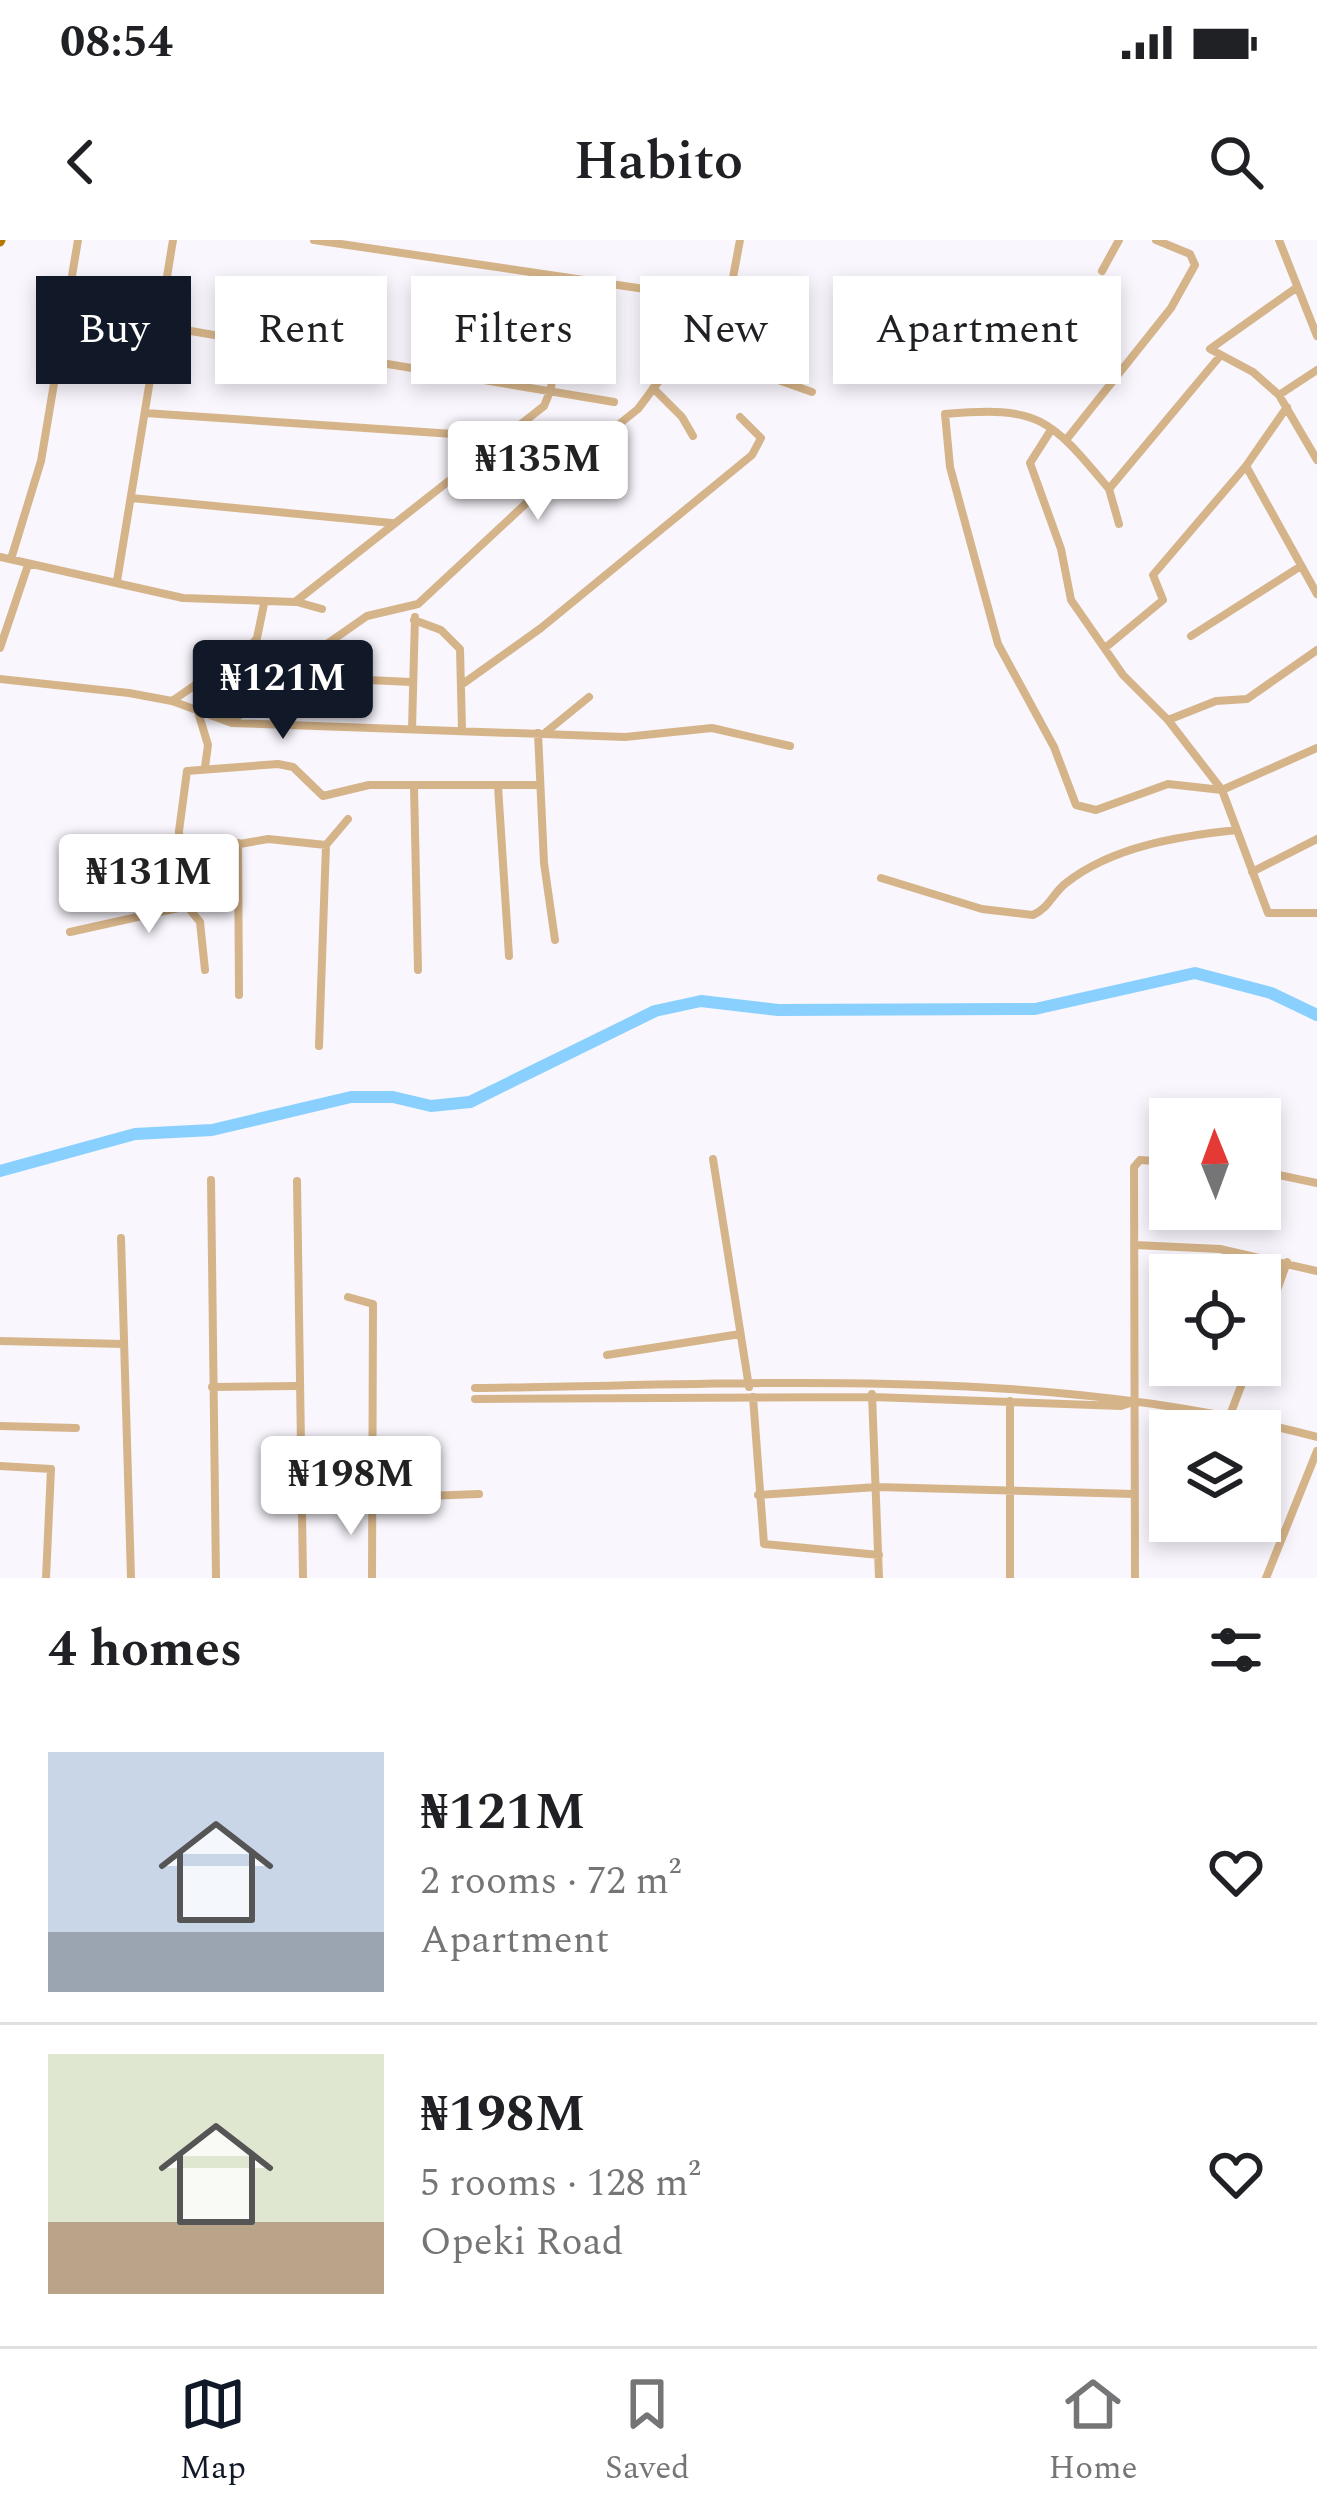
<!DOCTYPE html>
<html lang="en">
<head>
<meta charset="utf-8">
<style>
	:root { --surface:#fff; --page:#f6f6f6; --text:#202124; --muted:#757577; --line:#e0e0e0; --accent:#111827 }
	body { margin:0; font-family:Spectral,serif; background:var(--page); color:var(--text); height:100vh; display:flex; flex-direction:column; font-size:45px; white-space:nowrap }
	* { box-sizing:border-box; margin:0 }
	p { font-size:39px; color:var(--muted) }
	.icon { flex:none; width:66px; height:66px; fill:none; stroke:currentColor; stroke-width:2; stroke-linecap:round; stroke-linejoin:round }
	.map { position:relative; height:1338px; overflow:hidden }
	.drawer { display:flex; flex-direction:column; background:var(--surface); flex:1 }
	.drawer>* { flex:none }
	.hud { position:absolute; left:36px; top:36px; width:1245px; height:108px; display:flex; gap:24px }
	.needle { width:78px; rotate:359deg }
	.tools { position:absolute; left:1149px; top:858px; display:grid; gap:24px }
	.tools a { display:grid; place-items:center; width:132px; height:132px; border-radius:0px; background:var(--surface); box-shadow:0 6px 18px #0003; font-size:60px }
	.price { position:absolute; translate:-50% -102px; padding:0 27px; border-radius:12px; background:#fff; color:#222; font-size:39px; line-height:78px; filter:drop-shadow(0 3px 6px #0008) }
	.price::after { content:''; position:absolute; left:50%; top:72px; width:36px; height:27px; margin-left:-18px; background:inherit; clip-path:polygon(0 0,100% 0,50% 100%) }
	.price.active { background:var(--accent); color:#fff }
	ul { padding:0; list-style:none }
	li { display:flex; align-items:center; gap:36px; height:300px; padding:0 48px }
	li+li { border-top:3px solid var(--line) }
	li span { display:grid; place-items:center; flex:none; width:336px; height:240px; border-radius:0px; color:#555 }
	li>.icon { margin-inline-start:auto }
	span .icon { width:144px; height:144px; fill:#fffc; stroke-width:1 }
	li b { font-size:51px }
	h2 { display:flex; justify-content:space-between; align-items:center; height:144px; padding:0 48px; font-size:51px }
	.chip { padding:0 42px; border-radius:0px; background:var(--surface); box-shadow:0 6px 18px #0003; font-size:42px; line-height:108px }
	.chip.active { background:var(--accent); color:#fff }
	.status { display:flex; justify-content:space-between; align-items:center; height:84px; padding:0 60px; background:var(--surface); direction:ltr }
	.status svg { height:33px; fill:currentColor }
	header { display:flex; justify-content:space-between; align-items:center; height:156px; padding:0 48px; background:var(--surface); font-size:54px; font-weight:600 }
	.tabs { display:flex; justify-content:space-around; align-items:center; height:168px; border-top:3px solid var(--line); background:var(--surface); font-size:33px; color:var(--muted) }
	.tabs a { display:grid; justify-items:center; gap:6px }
	.tabs .active { color:var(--accent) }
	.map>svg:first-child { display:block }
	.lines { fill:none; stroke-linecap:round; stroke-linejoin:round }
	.river { stroke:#89d0fe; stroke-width:12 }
	.minor { stroke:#d6b489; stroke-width:8 }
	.major { stroke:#b67900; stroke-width:9 }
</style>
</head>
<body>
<div class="status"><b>08:54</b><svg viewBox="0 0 49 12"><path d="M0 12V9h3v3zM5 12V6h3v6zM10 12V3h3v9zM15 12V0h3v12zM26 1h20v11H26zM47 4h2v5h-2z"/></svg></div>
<header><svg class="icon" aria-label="back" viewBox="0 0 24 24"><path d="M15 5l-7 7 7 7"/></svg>Habito<svg class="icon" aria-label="search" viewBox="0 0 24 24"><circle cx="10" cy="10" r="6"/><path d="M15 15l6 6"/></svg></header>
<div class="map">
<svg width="1317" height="1338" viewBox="0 0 1317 1338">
	<rect width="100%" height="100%" fill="#f9f6fd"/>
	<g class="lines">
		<path class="river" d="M0,931L135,894L212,890L351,857H393L431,866L470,862L655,771L701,761L778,770L1035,769L1195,733L1271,753L1317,775"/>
		<path class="minor" d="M314,0L719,60L733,124L812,152
			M1279,0L1317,96
			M1102,31L1119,0
			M1296,48L1210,109L1253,132L1279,155L1317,220
			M161,86L614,162
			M653,148L682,177L693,196
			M1279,155L1317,130
			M145,173L483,196L492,205
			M1051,190L1030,223L1061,309L1071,360L1123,435L1168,480L1222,550L1268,673H1317
			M1066,200L1171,68L1195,25L1190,14L1156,0
			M1246,226L1317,354
			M1109,249C1049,177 1039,166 945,174L950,227L998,404L1054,507L1076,565L1096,570L1168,544L1222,550L1317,508
			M131,258L392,283
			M1119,284L1109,249L1220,116
			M0,317L183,358L295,362L544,166L551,149L560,39
			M11,319L41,221L78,0
			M117,341L173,0
			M297,362L322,369
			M414,380L441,390L460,409L462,489
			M1191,396L1301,326
			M0,408L28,325
			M1105,408L1163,360L1153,335L1246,226L1287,167
			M282,436L411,442
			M0,439L129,453L172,461L232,483L625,497L712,488L790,506
			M464,443L541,388L752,215L761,198L740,177
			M172,461L249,408L257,398L264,364
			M198,472L208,505L205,527
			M1168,480L1216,461L1247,459L1317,410
			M233,482L268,445L367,376L418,364L563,229L638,169L732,43L740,0
			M412,489L415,377
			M546,492L589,457
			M538,493L544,623L555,700
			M414,546L418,730
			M498,546L509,716
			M238,603L239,755
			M179,607L217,608L268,599L326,605
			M1252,632L1317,599
			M881,638L982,669L1033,675C1049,668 1053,653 1066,643C1113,606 1180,596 1237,590
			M180,666L179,591L187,531L278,524L293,527L323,556L369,545H538
			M70,692L187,666L200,682L205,730
			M319,806L326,605L348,579
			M713,919L749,1147
			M1260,931L1317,943
			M211,940L216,1338
			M297,941L303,1338
			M121,998L131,1338
			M1135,1005L1220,1009L1317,1031
			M348,1057L373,1064L372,1338
			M1260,1098L1287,1022
			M0,1101L123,1104
			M607,1115L740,1094
			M212,1147L296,1146
			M475,1148C754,1145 1046,1124 1317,1197
			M872,1154L879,1338
			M753,1157L764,1304L879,1315
			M475,1159L873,1157L1121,1166L1133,1162
			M1230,1175L1249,1125
			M0,1186L76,1188
			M0,1226L51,1229L46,1338
			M758,1255L877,1247L1134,1254
			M374,1258L479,1254
			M1010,1338V1161
			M1135,1338L1134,927L1140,920L1170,922
			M1266,1338L1317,1211"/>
		<path class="major" d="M0,2L1,0"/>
	</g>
</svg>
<div class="tools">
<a><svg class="needle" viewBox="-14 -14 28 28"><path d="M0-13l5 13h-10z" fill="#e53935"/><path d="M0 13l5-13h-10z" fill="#757577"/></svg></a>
<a><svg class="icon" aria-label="locate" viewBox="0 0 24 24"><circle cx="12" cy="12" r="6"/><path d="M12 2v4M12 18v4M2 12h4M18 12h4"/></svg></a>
<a><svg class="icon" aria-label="layers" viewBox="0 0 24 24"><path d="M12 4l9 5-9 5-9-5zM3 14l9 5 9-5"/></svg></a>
</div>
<b class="price" style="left:538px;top:283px">₦135M</b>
<b class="price active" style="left:283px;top:502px">₦121M</b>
<b class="price" style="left:149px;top:696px">₦131M</b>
<b class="price" style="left:351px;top:1298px">₦198M</b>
<div class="hud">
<a class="chip active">Buy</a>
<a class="chip">Rent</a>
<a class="chip">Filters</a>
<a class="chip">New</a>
<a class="chip">Apartment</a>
</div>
</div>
<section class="drawer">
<h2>4 homes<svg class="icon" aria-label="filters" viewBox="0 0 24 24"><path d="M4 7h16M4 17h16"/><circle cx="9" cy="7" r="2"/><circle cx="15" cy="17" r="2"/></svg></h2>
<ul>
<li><span style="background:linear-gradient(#c9d6e8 75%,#9aa5b1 0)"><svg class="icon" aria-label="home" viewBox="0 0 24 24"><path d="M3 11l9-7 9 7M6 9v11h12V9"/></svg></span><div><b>₦121M</b><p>2 rooms · 72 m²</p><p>Apartment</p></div><svg class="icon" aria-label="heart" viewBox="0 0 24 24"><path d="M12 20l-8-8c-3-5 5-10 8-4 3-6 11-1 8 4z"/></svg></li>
<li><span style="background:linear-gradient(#dfe7d0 70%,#b9a48a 0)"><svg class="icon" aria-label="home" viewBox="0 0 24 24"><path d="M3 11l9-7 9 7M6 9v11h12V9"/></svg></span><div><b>₦198M</b><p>5 rooms · 128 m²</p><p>Opeki Road</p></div><svg class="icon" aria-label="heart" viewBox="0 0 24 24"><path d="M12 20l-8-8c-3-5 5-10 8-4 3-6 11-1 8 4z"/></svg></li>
</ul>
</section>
<nav class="tabs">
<a class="active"><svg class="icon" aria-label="map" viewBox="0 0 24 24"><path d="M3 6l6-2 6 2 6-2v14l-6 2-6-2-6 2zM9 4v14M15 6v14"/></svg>Map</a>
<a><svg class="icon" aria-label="saved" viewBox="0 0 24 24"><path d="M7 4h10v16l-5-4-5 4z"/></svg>Saved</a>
<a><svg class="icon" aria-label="home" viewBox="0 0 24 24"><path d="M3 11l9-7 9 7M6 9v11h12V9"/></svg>Home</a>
</nav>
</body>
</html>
